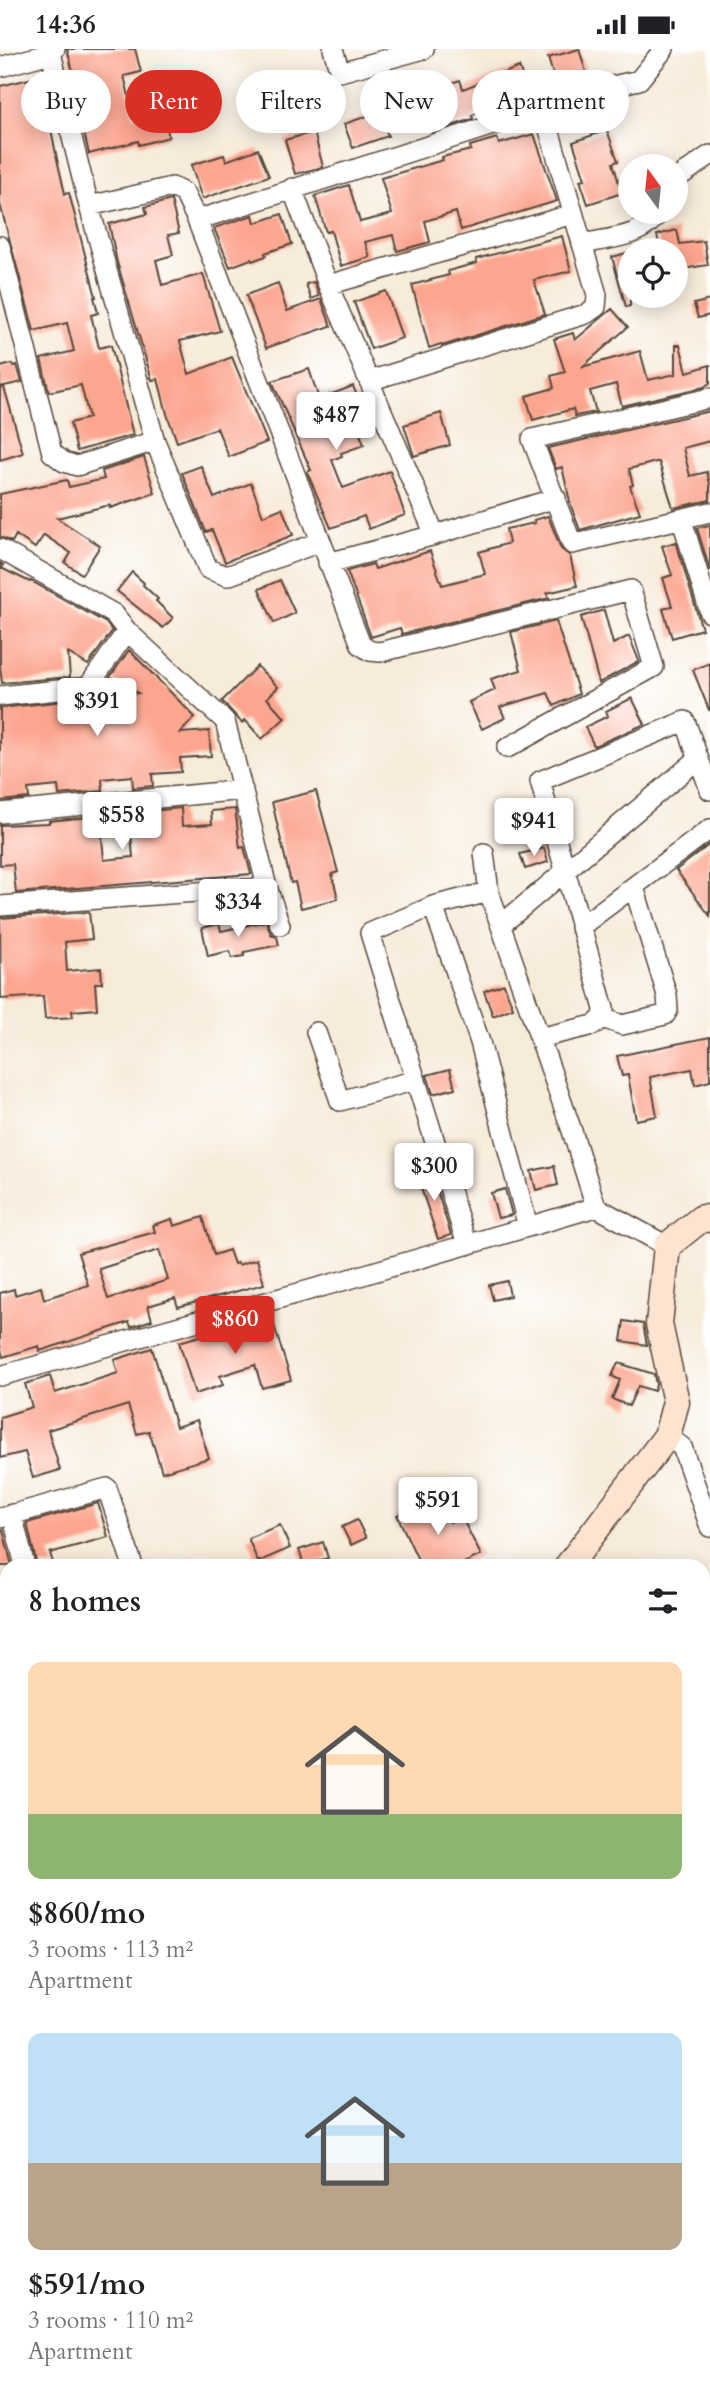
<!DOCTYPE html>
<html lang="en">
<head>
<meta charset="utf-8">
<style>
	:root { --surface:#fff; --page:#f2f2f2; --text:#202124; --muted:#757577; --accent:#d93025 }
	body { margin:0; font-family:Cardo,serif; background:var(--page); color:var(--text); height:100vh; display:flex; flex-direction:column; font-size:26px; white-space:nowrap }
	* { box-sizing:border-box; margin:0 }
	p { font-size:23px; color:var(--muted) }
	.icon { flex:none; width:38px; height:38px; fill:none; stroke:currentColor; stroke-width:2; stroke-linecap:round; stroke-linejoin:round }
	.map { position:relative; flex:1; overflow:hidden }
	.sheet { position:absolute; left:0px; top:1510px; width:710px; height:842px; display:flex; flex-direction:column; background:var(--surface); border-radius:21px 21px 0 0; box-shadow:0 4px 18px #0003 }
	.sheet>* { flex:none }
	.hud { position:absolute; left:21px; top:21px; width:668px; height:63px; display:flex; gap:14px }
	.needle { width:46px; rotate:345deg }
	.buttons { position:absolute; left:618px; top:105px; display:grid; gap:14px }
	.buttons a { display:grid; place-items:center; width:70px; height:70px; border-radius:50%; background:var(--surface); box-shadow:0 4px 18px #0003; font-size:35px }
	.price { position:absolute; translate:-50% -60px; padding:0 16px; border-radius:7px; background:#fff; color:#222; font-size:23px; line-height:46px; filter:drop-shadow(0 2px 4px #0008) }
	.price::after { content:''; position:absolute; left:50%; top:42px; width:21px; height:16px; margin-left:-10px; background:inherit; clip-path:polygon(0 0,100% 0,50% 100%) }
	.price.active { background:var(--accent); color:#fff }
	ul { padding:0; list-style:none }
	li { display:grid; align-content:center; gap:14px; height:371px; padding:0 28px }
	li span { display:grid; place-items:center; height:217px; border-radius:14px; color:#555 }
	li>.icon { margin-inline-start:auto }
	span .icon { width:126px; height:126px; fill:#fffc; stroke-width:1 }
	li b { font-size:30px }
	h2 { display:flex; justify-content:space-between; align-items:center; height:84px; padding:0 28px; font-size:30px }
	.chip { padding:0 24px; border-radius:32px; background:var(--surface); box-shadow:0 4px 18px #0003; font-size:24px; line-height:63px }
	.chip.active { background:var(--accent); color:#fff }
	.status { display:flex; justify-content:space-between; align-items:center; height:49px; padding:0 35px; background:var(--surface); direction:ltr }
	.status svg { height:19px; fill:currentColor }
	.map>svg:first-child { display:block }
	.building { fill:#fca58f; fill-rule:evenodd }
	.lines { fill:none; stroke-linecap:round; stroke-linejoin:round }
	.street-casing { stroke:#57473a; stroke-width:22 }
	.secondary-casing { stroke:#57473a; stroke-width:29 }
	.street { stroke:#fff; stroke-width:19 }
	.secondary { stroke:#fde4d1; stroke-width:26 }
</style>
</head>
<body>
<div class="status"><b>14:36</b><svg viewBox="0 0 49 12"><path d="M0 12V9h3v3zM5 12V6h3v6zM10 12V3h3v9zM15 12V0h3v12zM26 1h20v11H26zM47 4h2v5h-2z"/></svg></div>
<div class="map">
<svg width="710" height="2351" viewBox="0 0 710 2351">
	<rect width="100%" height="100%" fill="#fff"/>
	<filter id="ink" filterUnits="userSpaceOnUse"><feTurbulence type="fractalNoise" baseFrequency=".0143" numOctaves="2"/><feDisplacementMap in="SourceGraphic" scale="14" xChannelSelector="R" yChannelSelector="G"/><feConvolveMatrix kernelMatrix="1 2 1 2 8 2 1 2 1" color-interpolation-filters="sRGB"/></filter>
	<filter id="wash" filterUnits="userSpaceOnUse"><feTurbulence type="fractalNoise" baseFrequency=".00686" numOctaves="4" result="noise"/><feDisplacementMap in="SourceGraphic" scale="28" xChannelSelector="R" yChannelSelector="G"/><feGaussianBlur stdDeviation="1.57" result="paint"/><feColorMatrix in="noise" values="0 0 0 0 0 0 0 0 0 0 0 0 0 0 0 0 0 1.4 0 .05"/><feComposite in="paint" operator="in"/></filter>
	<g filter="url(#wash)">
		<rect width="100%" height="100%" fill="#f7ebd9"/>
		<g id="blocks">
			<path class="building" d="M67,0H135L141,23L124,27L134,68L162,61L169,88L139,96L138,92L89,105L83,79L98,75L90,43L79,45Z
				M579,0L586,23L555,32L548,9Z
				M519,18L531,50L507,58L506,54L472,66L473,70L433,83L420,45L460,31L463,40Z
				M38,28L45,57L51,55L57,79L51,80L57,110L65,145L69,144L96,248H94L98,264L91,266L99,299L111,296L133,386L77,402L70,374L89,369L81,336L49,343L41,310L74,302L67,274L34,282L0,155V37Z
				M379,63L388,87L353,99L344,75Z
				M607,81L618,112L613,114L622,144L588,155L580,131L585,130L573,93Z
				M314,83L323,118L295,125L285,91Z
				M534,85L557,152L461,181L456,163L425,172L430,193L397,202L393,186L365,193L370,208L341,217L331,182L326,183L315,147L349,136L360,173L392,165L381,129L443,111L442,108L471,101L470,97L497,89L499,95Z
				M258,100L269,127L202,150L191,116L224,106L226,112Z
				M171,151L179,184L168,186L173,206L156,211L162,236L203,225L220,282L180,292L189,325L232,308L267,393L229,408L217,379L177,393L167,365L158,330L152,331L117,213L109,175L147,165L145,158Z
				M282,165L292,195L265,204L266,207L252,212L251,210L230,218L214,179L253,166L255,174Z
				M677,181L680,195L704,192L708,216L676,221V201H660L657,186Z
				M562,187L571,222L534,231L545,265L442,297L441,295L429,299L412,236L449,226L448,222L477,214L476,210Z
				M630,203V257L626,258L612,208Z
				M314,233L319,247L311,250L306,235Z
				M278,234L287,262L321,250L331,277L266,299L246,246Z
				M386,242L402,289L371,300L354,253Z
				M710,251V266L698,269L694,255Z
				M612,260L628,278L582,318L640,302L648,331L676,325V296H680L687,323L710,316V334L704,338L622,357L616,335L590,342L596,363L575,367L573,360L533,371L526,347L554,339L551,327L565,323L554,290L573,284L575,291Z
				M12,315L13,317L17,316L22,333L0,338V318Z
				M309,320L319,350L353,337L365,367L355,371L364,396L341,404L342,407L332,411L343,439L390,422L405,466L369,480L364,467L331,479L307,423L311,421L272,332Z
				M4,338L23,404L0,411V339Z
				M710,362V392L683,399L690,427L707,423L710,435V451L673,459L659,413H656L629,420L633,436L630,437L640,464L580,481L571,457L562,418L556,420L548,399Z
				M441,364L450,396L414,407L404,376Z
				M144,408L155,444L110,459V456L57,469L100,497L82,525L65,514L71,504L44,486L35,499L16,486L12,493L0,488V445L67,431L69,438L104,430L102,422Z
				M201,417L214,449L251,434L263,467L282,459L293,486L225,513L212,481L206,483L182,424Z
				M548,467L561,500L570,507L577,537L547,544L549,549L402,585L400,579L371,588L347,522L373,515L375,520L430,502L442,536L485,525L479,503L509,494L506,480L535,474L534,471Z
				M710,476V522L697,479Z
				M676,493L702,580L672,589L663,560L672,557L663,529L672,526L662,497Z
				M0,514L3,516L1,519L30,533L31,532L106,574L112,582L88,616L68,604L70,628L2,634L0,617Z
				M132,523L144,534L143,536L158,550L156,552L173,569L163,579L117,542Z
				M280,531L295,564L274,574L259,540Z
				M604,561L613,595L629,587L639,612L599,634L581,568Z
				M556,572L579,645L554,657L548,644L500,658L505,669L482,680L469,653L495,641L491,630L521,621L511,583Z
				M129,601L195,668L180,684L209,682L211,707L180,709L181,723L152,725L153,737L133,739L132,727L102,730L103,742L59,746L58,737L28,740L29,749L0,752V659L138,644L110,628Z
				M710,614V661H709L693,621Z
				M257,617L278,638L267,649L285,669L262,690L245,671L242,674L222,652Z
				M632,649L645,675L594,697L585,678L608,667L606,662Z
				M316,742L338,823L332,825L338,850L301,859L295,833L291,834L272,753Z
				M181,759L182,777L212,775L211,762L235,760L240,799L244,798L251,825L16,844L13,815L0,816V776L49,774V772L100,767L104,811L133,808L129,764Z
				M710,795V867L676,821Z
				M544,799L548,813L525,820L520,805Z
				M89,863L92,890L65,893L67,922L101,919L102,934H95L97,960L72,962L73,968L45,970L43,947L1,950L0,869Z
				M266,872L271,885L277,888L279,896L244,903V907L232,909L230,902L208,907L202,879L219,875L221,882Z
				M504,935L513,959L493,967L484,942Z
				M710,988V1032L695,1036L692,1020L650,1028L657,1067L636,1071L628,1026L622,1027L617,1007Z
				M450,1020L455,1039L433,1045L427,1026Z
				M554,1117L558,1136L536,1141L531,1122Z
				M430,1119L451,1186L438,1190L416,1124Z
				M505,1140L512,1166L498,1169L491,1144Z
				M203,1168L214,1206L229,1201L234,1215L237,1214L238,1216L257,1210L264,1235L178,1258L175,1249L148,1257L152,1271L131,1278L129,1273L40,1302L39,1297L3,1308L0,1297V1244L14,1240L15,1246L41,1238L44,1250L88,1236L78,1204L155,1183L153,1176L172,1170L174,1177ZM159,1201L168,1231L108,1250L99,1220Z
				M507,1232L510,1247L493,1251L489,1236Z
				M624,1272L643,1275L647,1296L621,1292Z
				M273,1273L291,1331L262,1339L255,1316L220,1327L223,1336L195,1345L179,1293L238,1276L241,1283Z
				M152,1299L176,1378L197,1371L209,1409L162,1423L149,1382L137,1385L128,1356L48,1381L60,1421L33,1429L25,1403L0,1409V1368L32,1358L25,1335L50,1327L55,1344L118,1324L114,1311Z
				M618,1314L654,1325L656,1336L654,1342L638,1337L629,1357L612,1350L620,1331L612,1327Z
				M441,1452L450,1473L461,1467L481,1506L464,1514L466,1517H421L397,1466L416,1457L418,1463Z
				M98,1454L108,1488L50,1504L54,1517H37L27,1474Z
				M357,1471L366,1489L351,1496L342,1478Z
				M280,1476L290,1499L258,1513L248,1489Z
				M0,1481H3L12,1517H0Z
				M323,1493L328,1509L304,1516L299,1501Z"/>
		</g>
	</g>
	<g filter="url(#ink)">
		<use href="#blocks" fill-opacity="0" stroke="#57473a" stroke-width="2"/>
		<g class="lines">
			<defs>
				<path id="street" d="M333,0L340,23L424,0
					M51,4L89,157L155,392L208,520L227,527L320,493
					M0,18L51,4L55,0
					M676,130L710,106
					M292,139L328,236L435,486
					M89,157L172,138L184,144L197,171L361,596L370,602L380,603L631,541L654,618L507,699
					M197,171L543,60L573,46L639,31L664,0
					M582,195C609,189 643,189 659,163
					M0,197L52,404L64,413L77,417L155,392
					M328,236L573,165
					M369,332L586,265L596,258L597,246L543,60
					M710,349L532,390L572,495L710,463
					M682,471L710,564
					M0,500L114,565L127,582L225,672L267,838L280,876
					M328,514L435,486L556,449
					M0,647L88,638L127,582
					M0,764L243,741
					M484,804L489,843L572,1082L596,1158L667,1197
					M0,857L267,838
					M433,857L480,993L528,1178
					M501,876L698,710
					M580,878L710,780
					M603,969L622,976L665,966L668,961L667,946L634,838
					M316,983L340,1052L416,1031
					M539,989L594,976L603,969L604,960L540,732L685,672L710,741
					M467,1196L370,884L433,857L489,843
					M0,1327L349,1230L596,1158
					M667,1387L682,1398L710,1478
					M12,1465L25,1517
					M0,1469L107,1439L133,1517
					M704,1708L710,1705
					M704,1838L710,1836
					M0,1915L7,1908
					M490,2345L492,2351
					M599,2351L600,2345"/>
				<path id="secondary" d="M568,1517L667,1387L676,1353L659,1275L667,1197L702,1169L710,1170
					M0,2322L7,2312"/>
			</defs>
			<use href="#street" class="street-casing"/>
			<use href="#secondary" class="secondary-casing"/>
			<use href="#street" class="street"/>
			<use href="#secondary" class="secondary"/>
		</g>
	</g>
</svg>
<div class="buttons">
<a><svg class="needle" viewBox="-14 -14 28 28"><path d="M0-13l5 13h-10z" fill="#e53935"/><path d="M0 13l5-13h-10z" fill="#757577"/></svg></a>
<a><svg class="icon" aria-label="locate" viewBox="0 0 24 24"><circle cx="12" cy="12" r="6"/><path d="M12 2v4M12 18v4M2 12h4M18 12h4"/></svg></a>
</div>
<b class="price" style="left:336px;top:403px">$487</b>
<b class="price" style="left:97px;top:689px">$391</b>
<b class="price" style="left:122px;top:803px">$558</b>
<b class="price" style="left:534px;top:809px">$941</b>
<b class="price" style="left:238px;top:890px">$334</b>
<b class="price" style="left:434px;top:1154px">$300</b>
<b class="price active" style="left:235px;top:1307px">$860</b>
<b class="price" style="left:438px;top:1488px">$591</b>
<div class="hud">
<a class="chip">Buy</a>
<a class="chip active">Rent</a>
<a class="chip">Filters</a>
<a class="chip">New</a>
<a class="chip">Apartment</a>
</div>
<section class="sheet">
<h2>8 homes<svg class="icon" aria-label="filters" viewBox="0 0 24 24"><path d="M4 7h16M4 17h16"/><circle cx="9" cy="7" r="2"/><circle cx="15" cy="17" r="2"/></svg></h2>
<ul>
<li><span style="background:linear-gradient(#ffd9b3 70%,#8fb573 0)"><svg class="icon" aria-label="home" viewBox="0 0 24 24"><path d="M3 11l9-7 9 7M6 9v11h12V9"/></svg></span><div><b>$860/mo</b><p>3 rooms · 113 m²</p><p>Apartment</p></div></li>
<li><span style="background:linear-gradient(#bfe0f5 60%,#b9a48a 0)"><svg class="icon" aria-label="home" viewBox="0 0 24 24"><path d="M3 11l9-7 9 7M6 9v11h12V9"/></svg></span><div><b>$591/mo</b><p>3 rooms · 110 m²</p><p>Apartment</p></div></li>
</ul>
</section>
</div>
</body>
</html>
